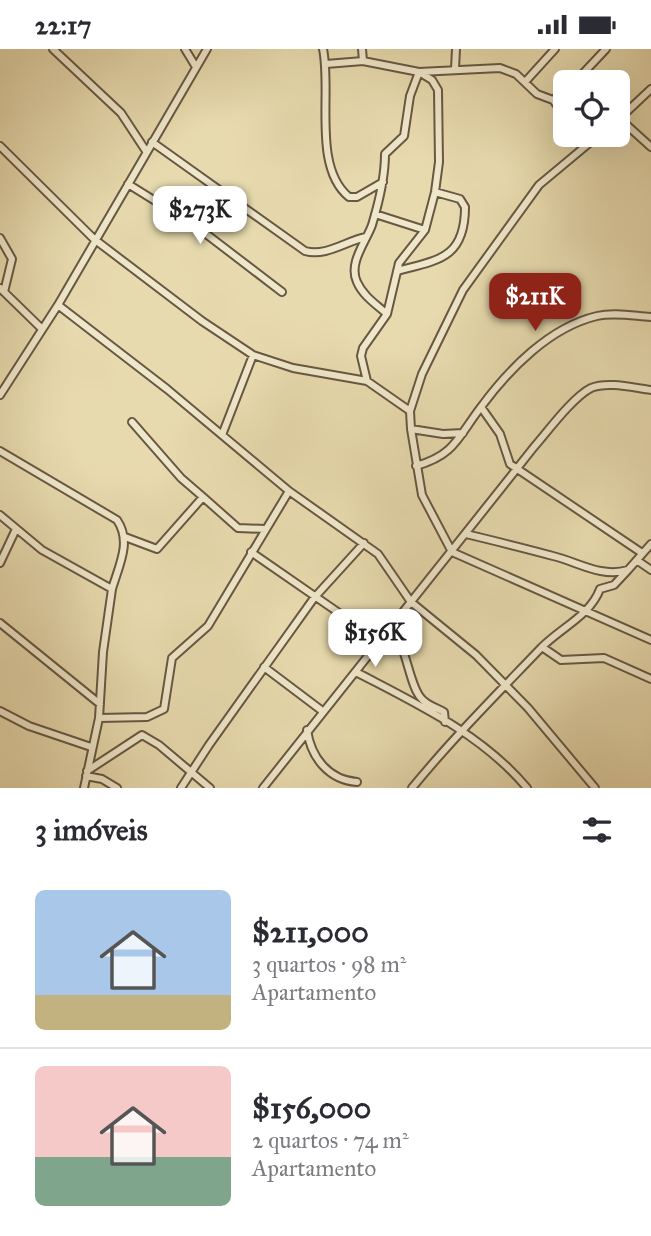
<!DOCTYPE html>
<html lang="pt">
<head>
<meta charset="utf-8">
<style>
	:root { --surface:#fff; --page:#f2f2f3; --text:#2b2b33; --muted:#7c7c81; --line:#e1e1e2; --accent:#8f2418 }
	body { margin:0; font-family:"IM FELL Great Primer",serif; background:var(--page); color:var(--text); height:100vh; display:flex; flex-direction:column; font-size:26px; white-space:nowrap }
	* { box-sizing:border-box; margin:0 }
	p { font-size:23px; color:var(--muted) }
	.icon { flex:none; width:38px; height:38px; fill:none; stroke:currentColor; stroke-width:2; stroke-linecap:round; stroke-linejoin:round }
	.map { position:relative; height:739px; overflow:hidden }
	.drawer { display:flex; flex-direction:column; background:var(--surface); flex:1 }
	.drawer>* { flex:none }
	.buttons { position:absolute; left:553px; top:21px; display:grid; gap:14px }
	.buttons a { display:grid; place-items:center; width:77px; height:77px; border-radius:10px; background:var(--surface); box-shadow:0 7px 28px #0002; font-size:35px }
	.price { position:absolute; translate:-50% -60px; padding:0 16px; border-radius:14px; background:#fff; color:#222; font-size:23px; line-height:46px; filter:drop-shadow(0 2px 4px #0008) }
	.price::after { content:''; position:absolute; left:50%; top:42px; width:21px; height:16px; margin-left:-10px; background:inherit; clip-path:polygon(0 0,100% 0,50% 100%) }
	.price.active { background:var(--accent); color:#fff }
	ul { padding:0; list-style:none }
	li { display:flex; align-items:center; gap:21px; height:175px; padding:0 35px }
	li+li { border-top:2px solid var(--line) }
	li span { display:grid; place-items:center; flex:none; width:196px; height:140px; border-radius:10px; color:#555 }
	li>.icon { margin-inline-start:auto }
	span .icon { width:84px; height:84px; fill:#fffc; stroke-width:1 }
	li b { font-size:30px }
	h2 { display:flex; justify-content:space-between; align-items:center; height:84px; padding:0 35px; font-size:30px }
	.status { display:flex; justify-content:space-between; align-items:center; height:49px; padding:0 35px; background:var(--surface); direction:ltr }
	.status svg { height:19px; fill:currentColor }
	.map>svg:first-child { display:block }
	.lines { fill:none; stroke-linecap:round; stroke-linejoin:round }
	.street-casing { stroke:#685744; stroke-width:10 }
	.street { stroke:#efe7ca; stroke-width:6 }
</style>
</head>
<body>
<div class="status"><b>22:17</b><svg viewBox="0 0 49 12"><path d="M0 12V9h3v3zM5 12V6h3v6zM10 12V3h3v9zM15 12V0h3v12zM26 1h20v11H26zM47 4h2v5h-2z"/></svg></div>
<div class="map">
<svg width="651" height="739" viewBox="0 0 651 739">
	<rect width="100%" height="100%" fill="#e7daae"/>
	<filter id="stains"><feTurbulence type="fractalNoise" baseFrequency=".00286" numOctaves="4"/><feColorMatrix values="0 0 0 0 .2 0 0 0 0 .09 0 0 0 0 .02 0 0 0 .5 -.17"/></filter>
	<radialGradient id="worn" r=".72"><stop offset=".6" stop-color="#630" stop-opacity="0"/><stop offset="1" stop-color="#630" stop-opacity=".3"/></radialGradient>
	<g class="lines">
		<defs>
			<path id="street" d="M53,0L121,64L146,102
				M185,0L196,18
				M323,0C332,43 312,118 349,148H357L383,133
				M362,0L363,12
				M326,15L363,12L419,23L432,31L438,41L439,113L435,143L425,181L399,214L387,265L363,299L361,307L367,332
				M455,20L456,0
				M525,33L555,0
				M575,33L606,0
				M553,51L565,42
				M620,70L651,98
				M618,71L651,40
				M584,86L594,90
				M599,86L539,136L463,241L422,325L410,362L411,380L422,446L452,503L651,591
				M152,93L305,202C326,208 346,192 366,188
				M0,97L94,190L202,272L253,306L293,319L367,332L410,362
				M128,135L197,178L282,243
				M375,165L425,181
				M0,189L12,210L4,243
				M397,222C439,211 465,209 465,158L460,150L435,143
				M0,239L41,279
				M58,256L167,340L289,442L378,505L411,553L476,606L528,659L595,739
				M387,265C377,256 363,247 357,233C348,214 366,193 372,176C379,153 385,129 385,105L404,87L410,47L419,23L500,19L516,25L537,45L553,51L565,67
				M0,346L58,256L207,0
				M481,358L500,385L510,415L642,504
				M132,373L181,429L203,448
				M411,380L443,385L463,384
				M222,386L253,306
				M0,402L117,471C132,493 119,516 112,540
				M416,417C455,406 458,388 481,358C509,320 550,278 597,267C614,263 634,267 651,268
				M0,466L42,501L112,540L103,603L99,669L84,739
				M466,485C495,492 524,499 553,507C578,513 601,529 628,521L651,495
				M125,488L157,500L203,448L238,479L265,480
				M251,503L342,566L360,575L391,578C407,597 409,636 421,649C426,656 437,659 444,663L445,673
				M638,512L651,521
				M0,514L16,480
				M0,574L100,655
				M542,598L561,611L604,609L651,630
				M264,618L321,661
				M356,623C417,655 482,685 527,739
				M0,662L29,677L91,698
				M99,669L147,668L164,660L172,609L208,577L289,442
				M307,681C311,709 329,731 357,733
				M87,722L142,686L159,696L210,739
				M86,727L102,730L117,739
				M181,739L209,696L314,549L364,494
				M263,739L534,398C548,382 573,348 591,339C608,332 634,339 651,341
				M412,739C452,690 497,645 540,600C560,579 590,567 600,540L614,536L628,521"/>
		</defs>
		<use href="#street" class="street-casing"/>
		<use href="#street" class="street"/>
	</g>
	<rect width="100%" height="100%" filter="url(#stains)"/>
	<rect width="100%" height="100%" fill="url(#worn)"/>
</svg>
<div class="buttons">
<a><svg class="icon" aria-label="locate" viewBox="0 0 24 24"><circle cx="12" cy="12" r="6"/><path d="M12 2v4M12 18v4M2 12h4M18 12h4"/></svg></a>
</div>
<b class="price" style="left:200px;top:197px">$273K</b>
<b class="price active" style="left:535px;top:284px">$211K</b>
<b class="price" style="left:375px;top:620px">$156K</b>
</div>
<section class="drawer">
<h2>3 imóveis<svg class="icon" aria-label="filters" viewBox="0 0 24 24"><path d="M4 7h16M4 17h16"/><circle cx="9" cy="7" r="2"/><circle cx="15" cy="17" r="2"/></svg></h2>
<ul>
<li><span style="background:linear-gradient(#a9c7e8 75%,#c2b280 0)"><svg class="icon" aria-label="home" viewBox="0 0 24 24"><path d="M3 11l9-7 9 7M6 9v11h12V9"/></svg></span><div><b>$211,000</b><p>3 quartos · 98 m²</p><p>Apartamento</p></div></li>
<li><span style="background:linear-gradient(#f6c9c9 65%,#7fa58c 0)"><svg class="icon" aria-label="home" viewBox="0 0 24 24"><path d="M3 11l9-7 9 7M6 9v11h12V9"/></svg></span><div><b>$156,000</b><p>2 quartos · 74 m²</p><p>Apartamento</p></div></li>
</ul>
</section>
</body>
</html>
